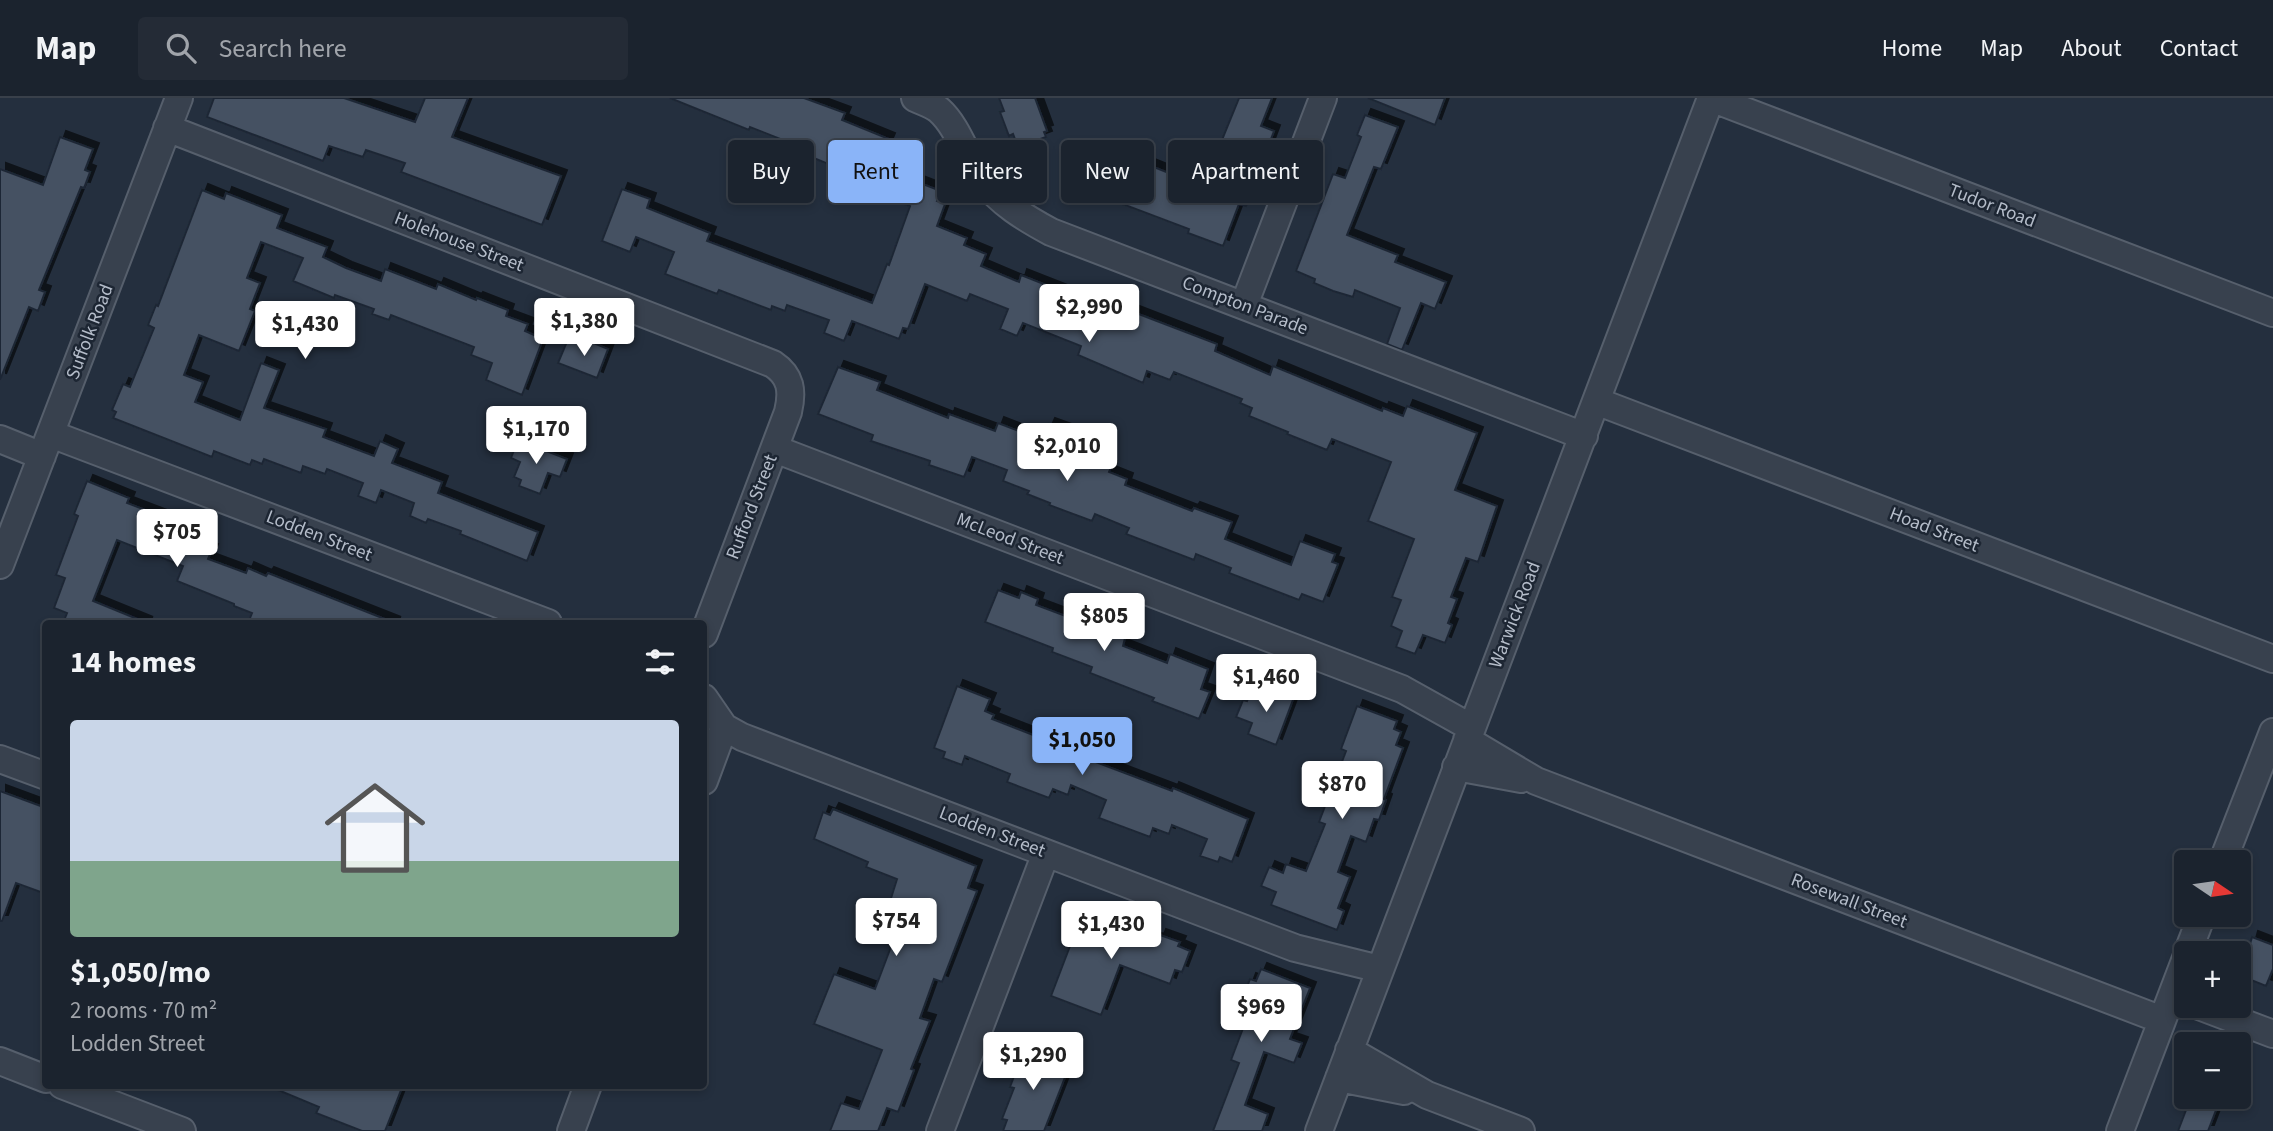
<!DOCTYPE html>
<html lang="en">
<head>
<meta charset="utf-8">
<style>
	:root { --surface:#1b232e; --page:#242b36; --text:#f1f3f6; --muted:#a0a4aa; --line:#39404a; --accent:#8ab4f8 }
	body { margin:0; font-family:"Source Sans 3",sans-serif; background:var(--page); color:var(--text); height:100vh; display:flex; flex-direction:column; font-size:26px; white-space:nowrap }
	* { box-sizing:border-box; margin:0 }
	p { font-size:23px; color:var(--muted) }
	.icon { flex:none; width:38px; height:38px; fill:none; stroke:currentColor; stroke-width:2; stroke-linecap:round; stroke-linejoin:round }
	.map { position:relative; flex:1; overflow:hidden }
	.panel { position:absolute; left:42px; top:522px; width:665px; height:469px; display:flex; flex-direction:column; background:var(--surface); border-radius:7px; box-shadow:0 4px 10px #0003,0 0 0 2px var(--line) }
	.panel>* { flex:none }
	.hud { position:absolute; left:728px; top:42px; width:665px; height:63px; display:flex; gap:14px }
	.needle { width:46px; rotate:103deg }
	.buttons { position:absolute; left:2174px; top:752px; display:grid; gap:14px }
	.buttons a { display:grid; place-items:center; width:77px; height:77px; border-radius:7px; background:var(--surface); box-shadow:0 4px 10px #0003,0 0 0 2px var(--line); font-size:35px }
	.price { position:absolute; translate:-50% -60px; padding:0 16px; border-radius:7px; background:#fff; color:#222; font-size:23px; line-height:46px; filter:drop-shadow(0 2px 4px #0008) }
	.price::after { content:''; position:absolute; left:50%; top:42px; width:21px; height:16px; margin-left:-10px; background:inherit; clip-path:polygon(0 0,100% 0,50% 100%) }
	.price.on { background:var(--accent); color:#111 }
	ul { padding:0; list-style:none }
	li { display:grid; align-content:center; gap:14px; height:371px; padding:0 28px }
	li span { display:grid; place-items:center; height:217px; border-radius:7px; color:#555 }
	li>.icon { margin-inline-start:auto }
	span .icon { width:126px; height:126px; fill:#fffc; stroke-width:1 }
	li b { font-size:30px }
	h2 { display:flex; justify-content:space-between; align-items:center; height:84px; padding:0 28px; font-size:30px }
	.chip { padding:0 24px; border-radius:7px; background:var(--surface); box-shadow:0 4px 10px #0003,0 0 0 2px var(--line); font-size:24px; line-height:63px }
	.chip.on { background:var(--accent); color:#111 }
	header { display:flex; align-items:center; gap:42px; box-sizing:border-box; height:98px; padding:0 35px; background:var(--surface); border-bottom:2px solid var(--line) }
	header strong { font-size:33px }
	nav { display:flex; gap:38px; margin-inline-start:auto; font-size:24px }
	.search { width:490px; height:63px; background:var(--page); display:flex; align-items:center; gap:18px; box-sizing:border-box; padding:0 24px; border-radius:7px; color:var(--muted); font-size:26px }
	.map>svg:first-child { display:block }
	.building { fill:#455162; stroke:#1f2835; stroke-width:2; filter:url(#shadow) }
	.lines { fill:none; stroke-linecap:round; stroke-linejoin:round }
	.minor-casing { stroke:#565f6c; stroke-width:30 }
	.minor { stroke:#38414e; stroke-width:26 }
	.labels { text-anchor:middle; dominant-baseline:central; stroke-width:5; stroke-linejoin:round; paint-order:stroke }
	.street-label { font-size:19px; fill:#b4bcc9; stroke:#1d2633 }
</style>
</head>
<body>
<header>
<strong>Map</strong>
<div class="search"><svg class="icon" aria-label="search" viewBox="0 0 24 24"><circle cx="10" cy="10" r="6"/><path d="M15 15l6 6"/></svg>Search here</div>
<nav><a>Home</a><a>Map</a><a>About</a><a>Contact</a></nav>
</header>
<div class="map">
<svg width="2273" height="1033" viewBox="0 0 2273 1033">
	<defs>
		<filter id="shadow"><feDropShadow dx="6" dy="-6" stdDeviation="0" flood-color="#0009"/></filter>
	</defs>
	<rect width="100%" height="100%" fill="#242f3e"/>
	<path class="building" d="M214,0H344L415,24L425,0H468L452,39L561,78L542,127L401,74L405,65L366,52L363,59L329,48L323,63L207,19Z
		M670,0H804L845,15L842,22L889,41L886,48L907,56L899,77L941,93L937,103L945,106L937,128L967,140L964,147L986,156L981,168L1019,184L1021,177L1097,207L1100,201L1149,220L1217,246L1215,253L1270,277L1273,268L1382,313L1383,310L1403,318L1407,308L1477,335L1455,392L1497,408L1478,464L1466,460L1451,499L1457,501L1448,525L1452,527L1445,545L1423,537L1415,556L1396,549L1402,533L1391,528L1401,502L1392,499L1414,441L1368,423L1391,364L1332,341L1327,352L1287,336L1288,334L1249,318L1252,310L1240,305L1242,301L1174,274L1170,282L1147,273L1143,285L1078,257L1081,248L1023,225L1017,238L1000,231L1008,211L970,196L967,203L925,186L908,231L903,230L899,241L852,223L844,243L824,235L829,222L787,207L785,213L772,208L771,212L719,192L717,196L665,176L674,154L636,139L630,154L602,143L622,91L650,101L647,110L710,135L707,143L872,205L887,166L889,167L910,108L869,92L872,84L804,56L806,51L750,29L749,32Z
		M999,0H1035L1047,33L1044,34L1046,39L1018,49L1013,36L1009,38L1000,14L1004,13Z
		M1239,0H1272L1261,28L1274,33L1246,108L1239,106L1223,148L1188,135L1189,131L1096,96L1114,53L1201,88L1213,58L1215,59Z
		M1368,0H1445L1435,27Z
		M1365,17L1398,29L1381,71L1374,69L1347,137L1398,157L1395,164L1446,184L1435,211L1421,205L1402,252L1387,246L1400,210L1355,192L1353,199L1333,193L1314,185L1315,181L1296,173L1333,76L1345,80L1361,39L1357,37Z
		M60,39L93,51L85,72L90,74L84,90L81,89L39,192L45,194L38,213L29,209L0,282V71L43,87Z
		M202,92L224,101L226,95L282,117L277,130L327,149L323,159L346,170L381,183L385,171L436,191L438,186L476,202L477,200L508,212L506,218L528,226L525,233L543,241L522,297L486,282L492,265L471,257L474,249L391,217L389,222L372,216L374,211L335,197L334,200L293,183L303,160L261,144L247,180L260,185L250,211L255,213L239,253L199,237L184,277L203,284L195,304L240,322L261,265L279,272L264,310L326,331L323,339L374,358L380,343L398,351L392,365L442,384L438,395L538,434L527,463L460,436L461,433L428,421L426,425L410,418L414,405L381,392L376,405L358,398L363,385L327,371L325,376L303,368L301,375L264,361L262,366L252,362L250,367L214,353L212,359L113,320L116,314L112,312L123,286L130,289L154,230L148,227L156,207L158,208Z
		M568,241L587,249L589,243L608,251L597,280L558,265Z
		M838,269L880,284L877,292L948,320L949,316L995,333L998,325L1042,342L1049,326L1071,334L1070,339L1096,349L1091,362L1111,369L1109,374L1127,381L1125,387L1192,413L1194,410L1232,424L1225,441L1291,467L1300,443L1335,456L1332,464L1338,466L1323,504L1302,496L1299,502L1229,475L1231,470L1196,456L1194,462L1126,436L1129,430L1095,416L1092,423L1049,407L1050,405L1027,396L1029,393L1003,383L1007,372L972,359L964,379L929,367L930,363L871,343L873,337L818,316Z
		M518,342L567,361L560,379L548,375L540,396L519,388L521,382L514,379L520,364L511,360Z
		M87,383L129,400L127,405L190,429L185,441L212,452L208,461L246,475L248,470L266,478L268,475L395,525H248L252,515L234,508V506L177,483L183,468L117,442L93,503L147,525H63L67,515L54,510L65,480L56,477L78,418L74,416Z
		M998,492L1019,500L1021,494L1038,501L1036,507L1084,525L1086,520L1103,526L1101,531L1125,540L1123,548L1167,565L1170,556L1208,571L1201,591L1210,594L1199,621L1152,603L1154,600L1090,575L1092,569L1052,554L1053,550L985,524Z
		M957,588L990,601L985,613L994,617L992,621L1051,644L1055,634L1090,647L1086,657L1094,660L1093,663L1172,693L1173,690L1248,721L1232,764L1220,759L1218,764L1200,758L1207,741L1172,727L1169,736L1153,730L1150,739L1099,720L1106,702L1071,687L1068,697L1053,691L1049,700L1007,684L1010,676L965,658L962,667L943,660L945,654L934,650Z
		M1253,589L1273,597L1275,592L1294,599L1276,647L1248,636L1252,625L1236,619L1243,602L1247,603Z
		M1357,608L1397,623L1394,631L1401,634L1396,647L1403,650L1384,701L1386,702L1379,722L1374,721L1366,744L1351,738L1338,774L1350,779L1338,810L1344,813L1337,832L1271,807L1276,794L1261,788L1269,769L1283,775L1286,766L1306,773L1325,726L1319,724L1346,653L1341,651Z
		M0,693L46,710V796L16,785L2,823H0Z
		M833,711L976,768L968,790L977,793L942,884L934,881L920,920L930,923L911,971L914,972L898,1014L887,1010L878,1033H830L841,1005L859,1011L882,952L814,926L834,876L875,891L895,838L881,832L897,781L866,769L868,764L814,741L823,714L830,717Z
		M1091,817L1158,842L1160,837L1180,844L1178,848L1190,853L1182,874L1175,872L1170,886L1120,867L1101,917L1051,898L1070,848L1062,844L1070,825L1085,831Z
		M2252,839L2273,847V871L2266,888L2241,878Z
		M1261,871L1310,890L1290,941L1302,945L1294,965L1264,954L1245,1007L1268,1016L1262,1033H1213L1239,965L1231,962L1248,917L1238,913L1250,881L1256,883Z
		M1020,950L1069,969L1044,1033H1003L1007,1022L1002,1021L1014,990L1010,989L1017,970L1013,968Z
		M266,987H403L385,1033H362L316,1015L319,1009Z
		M2191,999H2221L2208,1033H2178Z"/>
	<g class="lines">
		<defs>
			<path id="minor" d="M915,0C923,4 932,6 939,12C959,30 966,60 982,81C1000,105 1025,120 1051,134L1584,338
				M1711,0L2273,215
				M167,30L773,266C791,278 793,293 788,314L704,536
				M1244,207L1323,0
				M1596,303L2273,561
				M51,336L548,525
				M0,341L42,358
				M775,351L1402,591L1472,630
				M0,467L179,0
				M704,600L724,629L742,639L1295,850L1380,871
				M1467,642L1536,683L2162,922
				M0,661L46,678
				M1456,669L1521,681
				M704,683L724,629
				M2222,765L2273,634
				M2187,856L2202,817
				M2199,908L2273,936
				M1349,952L1427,997L1521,1033
				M0,963L46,981
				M1339,980L1404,993
				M62,987L182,1033
				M571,1033L588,987
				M940,1033L1046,755
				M1319,1033L1711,0
				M2120,1033L2186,860"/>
		</defs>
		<use href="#minor" class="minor-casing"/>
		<use href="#minor" class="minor"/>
	</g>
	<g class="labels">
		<g class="street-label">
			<text transform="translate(1992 108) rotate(21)">Tudor Road</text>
			<text transform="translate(459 144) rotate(21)">Holehouse Street</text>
			<text transform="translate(1245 208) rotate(21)">Compton Parade</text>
			<text transform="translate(90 234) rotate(-69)">Suffolk Road</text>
			<text transform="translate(752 409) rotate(-69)">Rufford Street</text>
			<text transform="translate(1934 432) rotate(21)">Hoad Street</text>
			<text transform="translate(319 438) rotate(21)">Lodden Street</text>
			<text transform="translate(1010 441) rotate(21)">McLeod Street</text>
			<text transform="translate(1515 517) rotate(-69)">Warwick Road</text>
			<text transform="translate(992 734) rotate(21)">Lodden Street</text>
			<text transform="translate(1849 803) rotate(21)">Rosewall Street</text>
		</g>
	</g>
</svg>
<div class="buttons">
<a><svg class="needle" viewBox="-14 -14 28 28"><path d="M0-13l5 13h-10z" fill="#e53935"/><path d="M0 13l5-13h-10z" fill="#a0a4aa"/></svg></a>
<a>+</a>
<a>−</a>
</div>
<b class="price" style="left:1089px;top:246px">$2,990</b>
<b class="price" style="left:584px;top:260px">$1,380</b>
<b class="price" style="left:305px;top:263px">$1,430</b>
<b class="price" style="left:536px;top:368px">$1,170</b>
<b class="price" style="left:1067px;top:385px">$2,010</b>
<b class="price" style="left:177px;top:471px">$705</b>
<b class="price" style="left:1104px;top:555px">$805</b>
<b class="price" style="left:1266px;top:616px">$1,460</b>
<b class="price on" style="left:1082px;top:679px">$1,050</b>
<b class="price" style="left:1342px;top:723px">$870</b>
<b class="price" style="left:896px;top:860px">$754</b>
<b class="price" style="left:1111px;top:863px">$1,430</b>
<b class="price" style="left:1261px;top:946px">$969</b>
<b class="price" style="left:1033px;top:994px">$1,290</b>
<div class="hud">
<a class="chip">Buy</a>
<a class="chip on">Rent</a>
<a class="chip">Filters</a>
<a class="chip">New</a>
<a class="chip">Apartment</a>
</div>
<section class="panel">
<h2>14 homes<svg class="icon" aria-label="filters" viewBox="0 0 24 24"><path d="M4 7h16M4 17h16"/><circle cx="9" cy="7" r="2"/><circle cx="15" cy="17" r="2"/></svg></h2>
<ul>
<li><span style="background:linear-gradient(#c9d6e8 65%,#7fa58c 0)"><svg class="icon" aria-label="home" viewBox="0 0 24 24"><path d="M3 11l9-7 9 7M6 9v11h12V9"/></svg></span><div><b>$1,050/mo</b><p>2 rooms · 70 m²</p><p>Lodden Street</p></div></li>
</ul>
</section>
</div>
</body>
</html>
